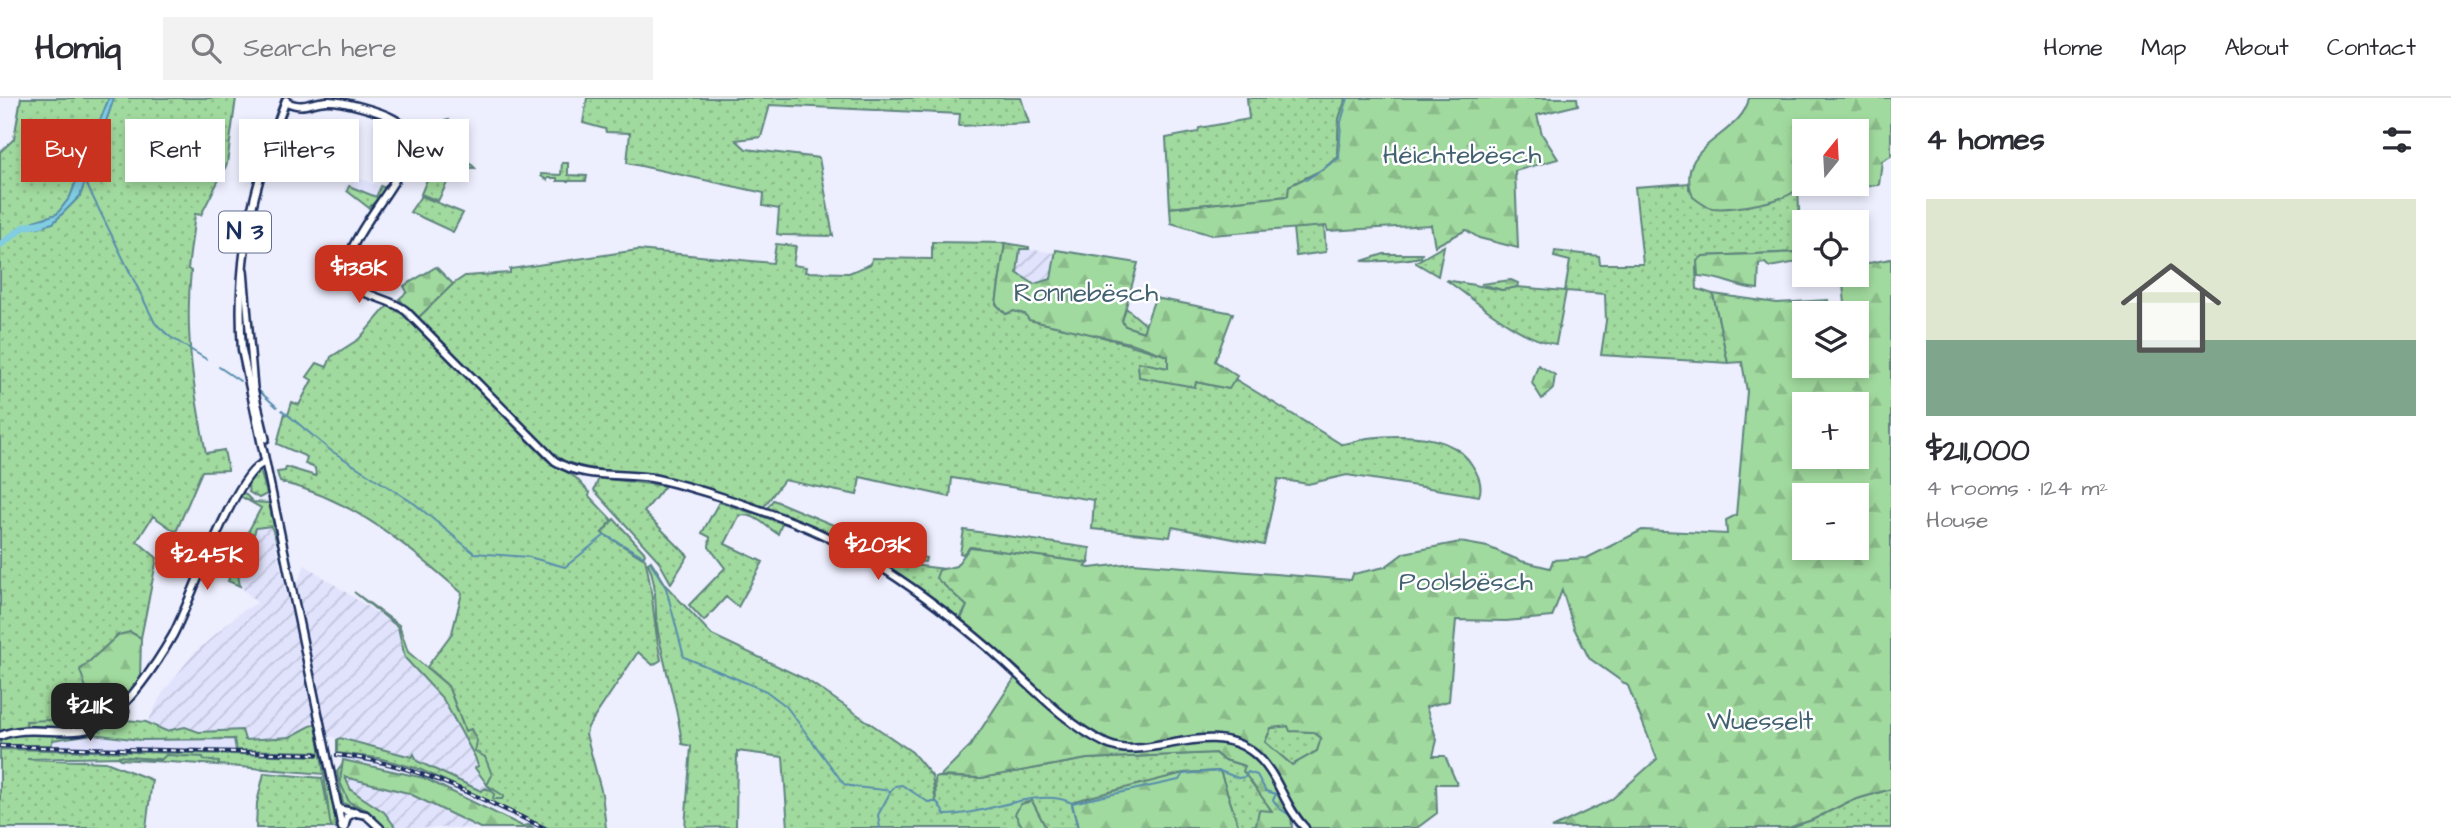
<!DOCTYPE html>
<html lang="en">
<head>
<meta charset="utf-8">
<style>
	:root { --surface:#fff; --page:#f2f2f3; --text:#2b2b33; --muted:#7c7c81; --line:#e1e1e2; --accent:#c8321e }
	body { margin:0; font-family:"Architects Daughter",sans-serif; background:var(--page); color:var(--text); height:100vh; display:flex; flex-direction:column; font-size:26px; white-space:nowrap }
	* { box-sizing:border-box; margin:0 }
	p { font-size:23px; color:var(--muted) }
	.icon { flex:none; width:38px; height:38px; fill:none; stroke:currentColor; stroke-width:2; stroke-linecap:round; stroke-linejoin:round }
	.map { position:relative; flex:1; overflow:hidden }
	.side { display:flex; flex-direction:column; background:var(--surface); width:560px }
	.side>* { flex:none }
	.hud { position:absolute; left:21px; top:21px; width:665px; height:63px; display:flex; gap:14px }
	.needle { width:46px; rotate:18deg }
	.fabs { position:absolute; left:1792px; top:21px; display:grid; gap:14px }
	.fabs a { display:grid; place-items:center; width:77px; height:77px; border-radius:0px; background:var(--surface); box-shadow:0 4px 10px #0003; font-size:35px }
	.price { position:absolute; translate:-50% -60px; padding:0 16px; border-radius:14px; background:var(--accent); color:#fff; font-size:23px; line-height:46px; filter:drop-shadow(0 2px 4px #0008) }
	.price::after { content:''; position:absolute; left:50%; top:42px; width:21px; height:16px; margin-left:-10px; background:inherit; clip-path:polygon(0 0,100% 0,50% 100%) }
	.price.on { background:#222; color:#fff }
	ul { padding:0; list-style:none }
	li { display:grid; align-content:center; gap:14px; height:371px; padding:0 35px }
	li+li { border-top:2px solid var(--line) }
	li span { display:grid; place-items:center; height:217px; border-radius:0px; color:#555 }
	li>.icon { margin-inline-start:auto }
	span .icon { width:126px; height:126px; fill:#fffc; stroke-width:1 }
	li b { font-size:30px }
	h2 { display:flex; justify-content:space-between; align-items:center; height:84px; padding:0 35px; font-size:30px }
	.pill { padding:0 24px; border-radius:0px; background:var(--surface); box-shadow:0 4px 10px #0003; font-size:24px; line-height:63px }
	.pill.on { background:var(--accent); color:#fff }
	header { display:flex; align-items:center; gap:42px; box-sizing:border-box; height:98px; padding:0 35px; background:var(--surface); border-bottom:2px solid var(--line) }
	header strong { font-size:33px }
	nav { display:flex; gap:38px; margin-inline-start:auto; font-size:24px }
	.search { width:490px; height:63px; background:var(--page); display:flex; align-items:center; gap:18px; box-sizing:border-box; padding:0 24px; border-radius:0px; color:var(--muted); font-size:26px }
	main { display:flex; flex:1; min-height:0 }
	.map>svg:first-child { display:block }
	.built { fill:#e1e3fd }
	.industrial { fill:url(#industrial-furrows) }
	.grass { fill:url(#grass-dots); stroke:#5e847e; stroke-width:2 }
	.forest { fill:url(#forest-firs); stroke:#5e847e; stroke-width:2; fill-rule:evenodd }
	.cemetery { fill:url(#cemetery-stones); stroke:#5e847e; stroke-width:2 }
	.water { fill:#81cde1; stroke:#588ead; stroke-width:2 }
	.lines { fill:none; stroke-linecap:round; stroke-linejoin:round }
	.stream { stroke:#588ead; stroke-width:2 }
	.river { stroke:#81cde1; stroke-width:7 }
	.minor-casing { stroke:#1b2f5e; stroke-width:10 }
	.major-casing { stroke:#1b2f5e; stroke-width:11 }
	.minor { stroke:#fff; stroke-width:5 }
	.major { stroke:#fff; stroke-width:6 }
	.rail-casing { stroke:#1b2f5e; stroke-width:4.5 }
	.rail { stroke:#fff; stroke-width:2; stroke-dasharray:5; stroke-linecap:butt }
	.labels { text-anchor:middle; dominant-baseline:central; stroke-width:5; stroke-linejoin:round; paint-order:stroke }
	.shield { fill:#fff; stroke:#5f6d8e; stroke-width:2 }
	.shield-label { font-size:24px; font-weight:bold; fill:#1b2f5e }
	.park-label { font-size:26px; fill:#436271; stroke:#fff }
</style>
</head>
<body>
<header>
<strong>Homiq</strong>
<div class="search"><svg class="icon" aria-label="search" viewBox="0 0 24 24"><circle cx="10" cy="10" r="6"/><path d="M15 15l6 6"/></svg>Search here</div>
<nav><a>Home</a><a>Map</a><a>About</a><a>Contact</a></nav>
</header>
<main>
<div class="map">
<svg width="1891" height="730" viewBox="0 0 1891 730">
	<defs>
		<pattern id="industrial-furrows" width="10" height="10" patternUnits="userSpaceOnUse" patternTransform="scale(1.75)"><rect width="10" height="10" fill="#e1e3fd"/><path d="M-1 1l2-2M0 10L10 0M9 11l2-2" fill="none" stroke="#c0c3db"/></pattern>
		<pattern id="grass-dots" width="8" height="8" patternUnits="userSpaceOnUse" patternTransform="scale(1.75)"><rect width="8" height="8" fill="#a1da9e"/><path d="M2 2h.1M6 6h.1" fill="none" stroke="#8abb8a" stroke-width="1.8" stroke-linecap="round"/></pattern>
		<pattern id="forest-firs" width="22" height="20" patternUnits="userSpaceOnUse" patternTransform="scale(1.75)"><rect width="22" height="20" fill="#a1da9e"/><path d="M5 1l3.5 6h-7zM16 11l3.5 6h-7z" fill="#8abb8a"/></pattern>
		<pattern id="cemetery-stones" width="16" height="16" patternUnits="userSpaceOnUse" patternTransform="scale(1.75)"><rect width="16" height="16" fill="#a1da9e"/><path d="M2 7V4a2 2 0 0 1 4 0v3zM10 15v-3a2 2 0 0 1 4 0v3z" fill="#8abb8a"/></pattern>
	</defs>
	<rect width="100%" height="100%" fill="#edeefe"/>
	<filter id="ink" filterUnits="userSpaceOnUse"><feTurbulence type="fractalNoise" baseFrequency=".0143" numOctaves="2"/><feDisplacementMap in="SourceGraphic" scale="14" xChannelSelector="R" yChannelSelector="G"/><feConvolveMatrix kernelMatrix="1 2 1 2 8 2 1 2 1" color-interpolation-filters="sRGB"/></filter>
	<g filter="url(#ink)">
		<path class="built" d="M353,78L387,91L370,109L344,92L345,88L349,89Z
			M93,636L140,642L235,641L236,652L316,654L317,659L0,651L1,646L51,647L52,642Z
			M337,655L419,671L548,730H536L412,673L337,660Z"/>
		<path class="industrial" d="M1020,150L1056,155L1051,181L1034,186L1017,175Z
			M271,428L316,625L290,639L264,642H245L185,629L166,633L147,626L162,596L193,556L241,514L257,505L240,488L237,471L256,430Z
			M305,467L398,529L405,560L443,601L475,659L478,668L475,671L486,690L482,693L412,659L369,646L327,638L297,486Z
			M345,679L408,695L480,730H396L384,714L351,692L344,682Z"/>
		<path class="grass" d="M21,0H109L70,99L57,116L34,123L53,125L80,98L114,0H236L227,66L201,117L195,116L188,171L191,173C184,234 194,295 206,355L224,352L228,372L202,373L176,434L153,418L137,443L157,460L141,540L130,534L94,611L96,624L118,619L127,607L130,613L126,622L146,624L166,633L185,629L199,634L242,632L245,642L290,639L316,625L324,676L218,667V664L119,659L27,661L106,664L152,682L146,730H0V651L317,658L316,654L236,652L234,641L140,642L93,636L53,642L51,647H0V54L14,41Z
			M587,0H1021L1029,25L959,28L960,16L770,7L761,39L736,42L746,51L819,60L833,138L782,137L777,136L779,111L763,108L764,95L627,65L630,35L606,34L605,31L583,25Z
			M1247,0H1346L1339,21L1337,59L1324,71L1289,88L1288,98L1170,110L1166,40L1198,34L1199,30L1249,21Z
			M449,22L466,58L411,45L410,32L427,31L428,26Z
			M327,36L335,38L325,64H320L323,53L313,50L315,44L322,47Z
			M455,56L465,60L475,70L455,69L438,103L421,96L431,72L449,77Z
			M562,65H568V77L587,78L586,83H557V80H548L547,82L541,78V76L561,77Z
			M1689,85V91L1710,110L1767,104L1798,90L1801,154L1703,158L1696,170L1697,191L1713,196L1728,265L1601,257L1606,223L1605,196L1566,193L1556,246C1522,243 1475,202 1446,182L1502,192L1517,189L1565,193L1570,163L1554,159L1555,153L1599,158L1600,166H1643L1635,89Z
			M349,88L376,99L381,88L387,91L369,110L347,93Z
			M421,98L463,115L453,134L410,114Z
			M1324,128L1326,154L1296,158L1293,130Z
			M932,144L1005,145L996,206L1006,216L1014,213L1168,258L1169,270H1139L1140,279L1195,288L1196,284L1228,291L1235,281L1341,346C1351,346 1358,342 1367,340C1401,336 1453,335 1472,367C1478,376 1483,388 1479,398L1347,377L1308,386L1278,381L1264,447L1172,429L1170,439L1092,431L1094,402L952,380L950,399L860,379L857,397L784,382L762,411C730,400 697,387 664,379C624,370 583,378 548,354L418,220L453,186L465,178L510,175V171L638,152L773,165L776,146L796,148L793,167L806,169L805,174L849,175L871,166L872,160L932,161Z
			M1444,148L1438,178L1416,165V164Z
			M1384,156H1422L1421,159C1400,163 1384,164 1362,163Z
			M390,205L403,215L547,362L576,380L590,395L589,398L612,422L602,435L645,461C654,495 653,528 661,562L653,567L638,554L588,629L586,636L602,696L606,730H548L419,671L378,660L337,655V642L340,640L412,659L414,656L417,663L481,693L486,690L502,701L487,687L448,588L427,569L452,535L462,495C407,447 353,401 280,384L277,374L285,373L286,369L316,378L315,370L305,366L307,359L277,346L285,315L288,317L292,304L299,307L312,282L307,279L317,265L327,269L331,259L359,241Z
			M1126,210L1146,227L1144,234L1125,228L1122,223Z
			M260,372L267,396L259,400L249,394L247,385L254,373Z
			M599,380L665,388L644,414L688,458L671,485L658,462L594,392Z
			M243,394L253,404L269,405L278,447L271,428L256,430L254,436L248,434L261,410L240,398Z
			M773,402L896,453L926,460L925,464L869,459L766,412Z
			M719,404L782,425L778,436C765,428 754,414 739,418L725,446L763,464L738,509L726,499L704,523L689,507L725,470L709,449L710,439L702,435Z
			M964,432L1090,450L1089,465L970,449L963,456L960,455Z
			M651,463L668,490L712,537L807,582L912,654L932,678L936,705L935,679L981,680L1087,661L1215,655L1222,661L1245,668L1272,714L1256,727L1239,730L1220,673L1184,675L1072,706L1078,730H1046L1032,703L1023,730H788L783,659L737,653L736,729L685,730L691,648L682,646C678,609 666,576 659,539C653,514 659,490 648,465Z
			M879,463L945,471L939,472L937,480L967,508L959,523Z
			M1288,628L1291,632L1313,634L1322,640L1317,653L1292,667L1265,644L1271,630Z
			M342,667L343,677L340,684L353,707L371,717L343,705L337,674Z
			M264,675L322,680L332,730H256L257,705Z
			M1891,691V730H1788L1812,722L1850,703Z"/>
		<path class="forest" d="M1346,0H1577L1578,7L1537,17L1542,36L1558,61L1515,73L1518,150L1479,140L1466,132L1435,148L1431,127L1328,133L1326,128L1211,137L1171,125L1170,110L1288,98L1289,88L1324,71L1337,59L1339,21Z
			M1749,0H1891V58L1882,63L1879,87L1798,90C1787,104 1731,112 1712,110C1706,109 1698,103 1693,99C1672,45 1742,40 1749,0ZM1804,33H1857V86H1804Z
			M1005,145L1029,149V151H1020L1017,175L1034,186L1051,181L1056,152L1138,165L1122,223L1125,228L1143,234L1155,200L1233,215L1215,263L1237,278L1229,291L1196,284L1195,289L1139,279L1138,264L1168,270V258L1134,246L1029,222L1025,216L1014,213L1006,216L996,206Z
			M1804,154V163L1769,169L1765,165L1759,166L1758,191C1737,190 1719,178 1698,178L1697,163L1703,158Z
			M1891,161V691L1850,703L1812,722L1788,730H1552L1611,702L1657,661L1628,588L1589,560L1574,530L1562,492L1552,519L1506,523L1456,522L1449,603L1426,609L1437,642L1433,658H1445L1457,686H1436L1437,715L1417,730H1309L1291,713L1292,730H1242L1256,727L1259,712L1272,713L1243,673L1245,668L1222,661L1215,655L1087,661L981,680L940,678L970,648L1020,572L961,521L967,508L936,480L939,472L956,468L970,449L1089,465L1085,469L1090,470L1133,465L1351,482L1353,476L1385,469L1404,455L1460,444L1488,449L1521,463L1550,470L1553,462L1587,460L1642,432L1727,436L1726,422L1736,417L1747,293L1742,264L1728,265L1713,196L1777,205L1828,202L1830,215H1804V268H1857V215H1846L1842,177H1857V167ZM1804,306H1857V359H1804ZM1804,397H1857V450H1804ZM1288,628L1290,633L1313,634L1321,640L1317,653L1292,667L1265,644L1271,630Z
			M1511,182L1518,185L1517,189L1502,192L1481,186Z
			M1538,267L1555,277L1553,291L1542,301L1532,285Z
			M614,421L645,455L643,460L602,435Z
			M248,434L254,436L237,471L240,488L228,483Z
			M354,494L399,527L408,554L448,588L465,633L471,631L477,643L475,653L485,659L492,677L487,687L504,698L502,701H493L494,696L475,670L478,668L475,659L443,601L405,560L398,529Z
			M130,534L141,540L140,581L118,609L98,626L80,572L118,537Z
			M77,621L85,622L88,630L27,629L26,623Z
			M166,657L203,659L204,662L219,664L218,667L120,661L119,658L161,662Z
			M343,662L424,680L522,728L528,727L534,730H480L408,695L345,679L351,692L384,714L396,730H384L367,712L349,704L340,684Z
			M1220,673L1239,730H1078L1072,705L1078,702L1184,675Z
			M324,677L328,682L337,730H332L330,724Z
			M1032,703L1046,730H1023L1015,716L1021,706Z"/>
		<path class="cemetery" d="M436,169L453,186L418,220L399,201L407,194L404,188Z"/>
		<path class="water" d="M109,0H114L80,98L53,125L35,130L34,123L57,116L70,99Z"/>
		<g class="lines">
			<path class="stream" d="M84,81L155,225L169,238L206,261
				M1306,82L1339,60L1341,24L1348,0
				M219,269L240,283
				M259,293L277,309
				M282,312L330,352L415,406L474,455L529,459L565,469L605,437L643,458
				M651,465L666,490L684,559L766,593L786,608L844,686C855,691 877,690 891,693L895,688L902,687L928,704H937L945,717C984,718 1038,688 1072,705L1179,682L1183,676L1220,673L1238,680L1245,679L1248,674L1257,677L1266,693L1276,696L1273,702L1280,711L1290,717
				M1072,707L1078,730
				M1292,721L1300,730
				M880,730L878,717L891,693"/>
			<path class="river" d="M0,147L24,129L42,125"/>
			<defs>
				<path id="minor" d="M244,172L254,290L266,341"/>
				<path id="major" d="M286,2C253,89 235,158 242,252L342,730
					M286,4C306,12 308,4 327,3C341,2 382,14 394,21C451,53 327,140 350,183C358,198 391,200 406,213L555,363C585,382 623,374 657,381C701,391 746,407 788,422C863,450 932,501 992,553C1026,583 1066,627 1107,646C1148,665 1210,618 1255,656C1278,675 1284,709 1305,730
					M0,638C33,623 80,646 108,621C133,600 157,565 173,537C190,506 235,373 264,365
					M338,711L366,717L380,730
					M344,730L347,719L356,714"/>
			</defs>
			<use href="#minor" class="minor-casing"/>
			<use href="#major" class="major-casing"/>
			<use href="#minor" class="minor"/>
			<use href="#major" class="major"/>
			<defs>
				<path id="rail" d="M0,648L317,656
					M337,657C413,664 476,698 544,730"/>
			</defs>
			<use href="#rail" class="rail-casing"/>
			<use href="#rail" class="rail"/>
		</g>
	</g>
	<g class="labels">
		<rect class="shield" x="219" y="113.5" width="52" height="41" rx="5"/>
		<g class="shield-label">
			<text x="245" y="134">N 3</text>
		</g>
		<g class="park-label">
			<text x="1462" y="57">Héichtebësch</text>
			<text x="1086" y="195">Ronnebësch</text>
			<text x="1466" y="484">Poolsbësch</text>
			<text x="1760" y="623">Wuesselt</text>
		</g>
	</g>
</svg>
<div class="fabs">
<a><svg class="needle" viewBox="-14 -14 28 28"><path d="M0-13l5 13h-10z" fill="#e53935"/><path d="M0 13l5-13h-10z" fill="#7c7c81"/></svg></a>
<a><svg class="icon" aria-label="locate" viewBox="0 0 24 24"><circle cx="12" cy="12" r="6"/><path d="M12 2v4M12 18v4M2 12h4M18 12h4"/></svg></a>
<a><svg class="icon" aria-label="layers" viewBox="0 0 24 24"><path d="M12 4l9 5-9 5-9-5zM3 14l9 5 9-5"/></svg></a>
<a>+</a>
<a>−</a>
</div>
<b class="price" style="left:359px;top:207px">$138K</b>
<b class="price" style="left:878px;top:484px">$203K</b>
<b class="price" style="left:207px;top:494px">$245K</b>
<b class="price on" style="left:90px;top:645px">$211K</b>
<div class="hud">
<a class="pill on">Buy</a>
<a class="pill">Rent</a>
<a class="pill">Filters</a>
<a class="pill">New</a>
</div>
</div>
<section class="side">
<h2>4 homes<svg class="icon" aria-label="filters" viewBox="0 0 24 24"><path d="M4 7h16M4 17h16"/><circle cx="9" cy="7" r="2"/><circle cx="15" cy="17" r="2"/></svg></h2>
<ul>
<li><span style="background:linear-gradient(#dfe7d0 65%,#7fa58c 0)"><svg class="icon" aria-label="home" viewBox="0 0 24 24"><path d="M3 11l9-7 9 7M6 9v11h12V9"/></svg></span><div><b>$211,000</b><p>4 rooms · 124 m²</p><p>House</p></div></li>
</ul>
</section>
</main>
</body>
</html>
